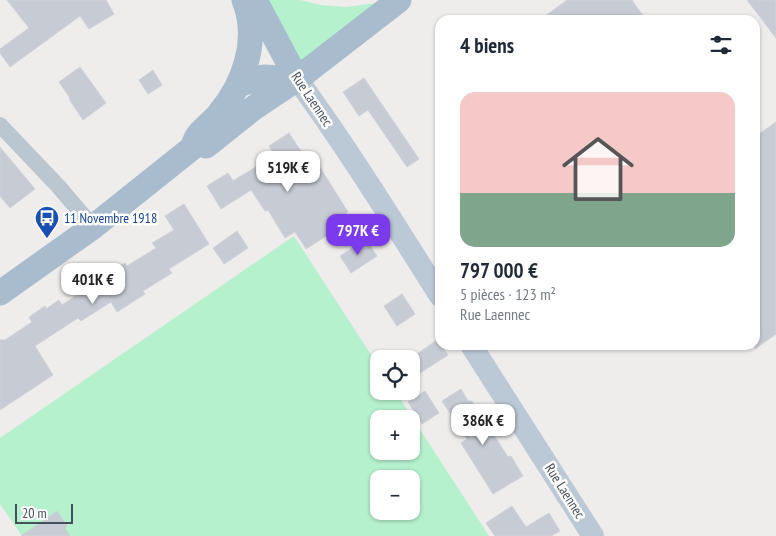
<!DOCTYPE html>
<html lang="fr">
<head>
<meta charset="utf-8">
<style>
	:root { --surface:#fff; --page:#f6f6f7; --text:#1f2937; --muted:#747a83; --accent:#7c3aed }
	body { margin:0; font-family:"PT Sans Narrow",sans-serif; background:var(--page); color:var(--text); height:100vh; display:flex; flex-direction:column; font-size:19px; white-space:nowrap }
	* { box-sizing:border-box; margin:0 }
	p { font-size:16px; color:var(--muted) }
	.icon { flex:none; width:28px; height:28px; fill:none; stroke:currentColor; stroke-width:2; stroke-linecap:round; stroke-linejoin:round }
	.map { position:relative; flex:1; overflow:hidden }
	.details { position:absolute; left:435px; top:15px; width:325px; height:335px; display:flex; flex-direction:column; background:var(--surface); border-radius:15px; box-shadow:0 1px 4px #0004 }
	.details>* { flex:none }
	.fabs { position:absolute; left:370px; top:350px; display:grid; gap:10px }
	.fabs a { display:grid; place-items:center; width:50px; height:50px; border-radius:10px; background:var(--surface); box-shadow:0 1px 4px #0004; font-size:25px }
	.scale { position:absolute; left:15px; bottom:12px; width:58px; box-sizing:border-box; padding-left:5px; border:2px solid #43505b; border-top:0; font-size:14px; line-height:18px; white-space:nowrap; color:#43505b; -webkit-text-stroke:4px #fff; paint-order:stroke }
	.price { position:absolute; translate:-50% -42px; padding:0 11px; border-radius:10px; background:#fff; color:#222; font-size:16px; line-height:32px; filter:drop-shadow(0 1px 2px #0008) }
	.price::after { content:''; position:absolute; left:50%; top:30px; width:15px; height:11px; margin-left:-8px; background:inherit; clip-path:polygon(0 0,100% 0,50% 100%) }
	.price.on { background:var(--accent); color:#fff }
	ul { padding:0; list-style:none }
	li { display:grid; align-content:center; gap:10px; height:265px; padding:0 25px }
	li span { display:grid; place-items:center; height:155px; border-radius:15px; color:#555 }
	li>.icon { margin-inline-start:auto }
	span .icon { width:90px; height:90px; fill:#fffc; stroke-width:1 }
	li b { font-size:21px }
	h2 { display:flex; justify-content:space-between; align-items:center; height:60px; padding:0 25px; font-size:21px }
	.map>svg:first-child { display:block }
	.green { fill:#b5f1cc; fill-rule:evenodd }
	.building { fill:#c7cbd3; stroke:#cfd2d9 }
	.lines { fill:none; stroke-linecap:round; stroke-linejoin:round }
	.street { stroke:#bbc7d0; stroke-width:16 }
	.secondary { stroke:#bbc8d5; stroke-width:22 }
	.primary { stroke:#a9bcce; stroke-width:25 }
	.labels { text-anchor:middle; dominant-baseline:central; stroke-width:5; stroke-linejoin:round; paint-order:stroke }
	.street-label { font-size:14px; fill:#43505b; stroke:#fff }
	.transit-label { font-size:14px; fill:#164399; stroke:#fff; text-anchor:start }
</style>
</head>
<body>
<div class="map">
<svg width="776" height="536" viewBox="0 0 776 536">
	<rect width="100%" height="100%" fill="#efecec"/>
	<path class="green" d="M259,0H300L321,5L346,7L378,3L297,67Z
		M294,236L379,367V391H395L489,536H22L0,504V438ZM379,419H411V451H379ZM379,479H411V511H379Z"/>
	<path class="building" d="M7,0H106L114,14L89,29L80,16L10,67L0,53V49L29,28Z
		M567,0H632L646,20H540Z
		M747,0H776V38Z
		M80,67L106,103L83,120L69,99L70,98L59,82Z
		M153,70L162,85L148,94L139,80Z
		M364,78L419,159L407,167L368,110L359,116L343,92Z
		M776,122V334L755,349V137Z
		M289,133L310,165L316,161L348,212L329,224L334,231L306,249L295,232L285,238L268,210L265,211L251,190L221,209L207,186L228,173L233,181L275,155L269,146Z
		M0,147L35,189L10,208L0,196Z
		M184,204L209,244L169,269L172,273L143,291L145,294L117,312L111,302L81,321L78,318L35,346L53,375L0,410V340H5L32,322L29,317L45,306L46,309L59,300L62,305L125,263L127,266L156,248L152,243L174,230L165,216Z
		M237,231L248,248L224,264L213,248Z
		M366,239L377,256L351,273L340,256Z
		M402,294L415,314L397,326L384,306Z
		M437,340L448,355L417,375L411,366V359H410Z
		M461,389L468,401H472L476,407L470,438L488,426L508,457L511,456L523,476L493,494L461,443L467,439L442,401Z
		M425,391L439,413L422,424L408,402Z
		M512,506L526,527L549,513L560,531L551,536H495L486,523Z
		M57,511L67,526L65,528L70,536H21Z"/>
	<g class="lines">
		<path class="street" d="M0,125L59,187L93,227"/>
		<path class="secondary" d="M297,79C348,149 394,223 440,296
			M471,345L593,536"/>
		<path class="primary" d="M255,0L297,79
			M238,85L264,77L297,79
			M206,146L255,107L297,79L399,0
			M0,293L93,227L192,148C194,144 195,138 199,134C204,128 212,122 218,115C244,84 260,40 244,0"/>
	</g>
	<defs>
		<symbol id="bus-pin" viewBox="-11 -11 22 30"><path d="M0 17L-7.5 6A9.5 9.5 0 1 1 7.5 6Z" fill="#1a4fb4" stroke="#fff"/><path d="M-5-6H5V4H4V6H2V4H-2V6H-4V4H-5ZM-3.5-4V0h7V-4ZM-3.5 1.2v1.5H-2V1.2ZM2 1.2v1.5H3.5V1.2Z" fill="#fff"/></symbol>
	</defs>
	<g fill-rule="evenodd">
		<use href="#bus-pin" x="33" y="204" width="28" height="38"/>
	</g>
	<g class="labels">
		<g class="street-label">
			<text transform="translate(312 99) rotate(56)">Rue Laennec</text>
			<text transform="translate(565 491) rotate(58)">Rue Laennec</text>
		</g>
		<g class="transit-label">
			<text x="64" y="218">11 Novembre 1918</text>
		</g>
	</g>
</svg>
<div class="fabs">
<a><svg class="icon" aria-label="locate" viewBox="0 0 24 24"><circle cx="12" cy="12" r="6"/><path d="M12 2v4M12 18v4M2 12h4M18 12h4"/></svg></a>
<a>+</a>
<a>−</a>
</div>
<div class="scale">20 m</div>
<b class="price" style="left:288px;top:193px">519K €</b>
<b class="price on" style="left:358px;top:256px">797K €</b>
<b class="price" style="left:93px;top:305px">401K €</b>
<b class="price" style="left:483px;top:446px">386K €</b>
<section class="details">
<h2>4 biens<svg class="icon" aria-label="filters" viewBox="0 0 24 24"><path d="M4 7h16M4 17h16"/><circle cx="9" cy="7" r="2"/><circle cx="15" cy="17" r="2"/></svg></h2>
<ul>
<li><span style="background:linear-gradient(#f6c9c9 65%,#7fa58c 0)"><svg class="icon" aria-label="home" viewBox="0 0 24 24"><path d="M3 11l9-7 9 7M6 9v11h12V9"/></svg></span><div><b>797 000 €</b><p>5 pièces · 123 m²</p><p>Rue Laennec</p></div></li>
</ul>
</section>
</div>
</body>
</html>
